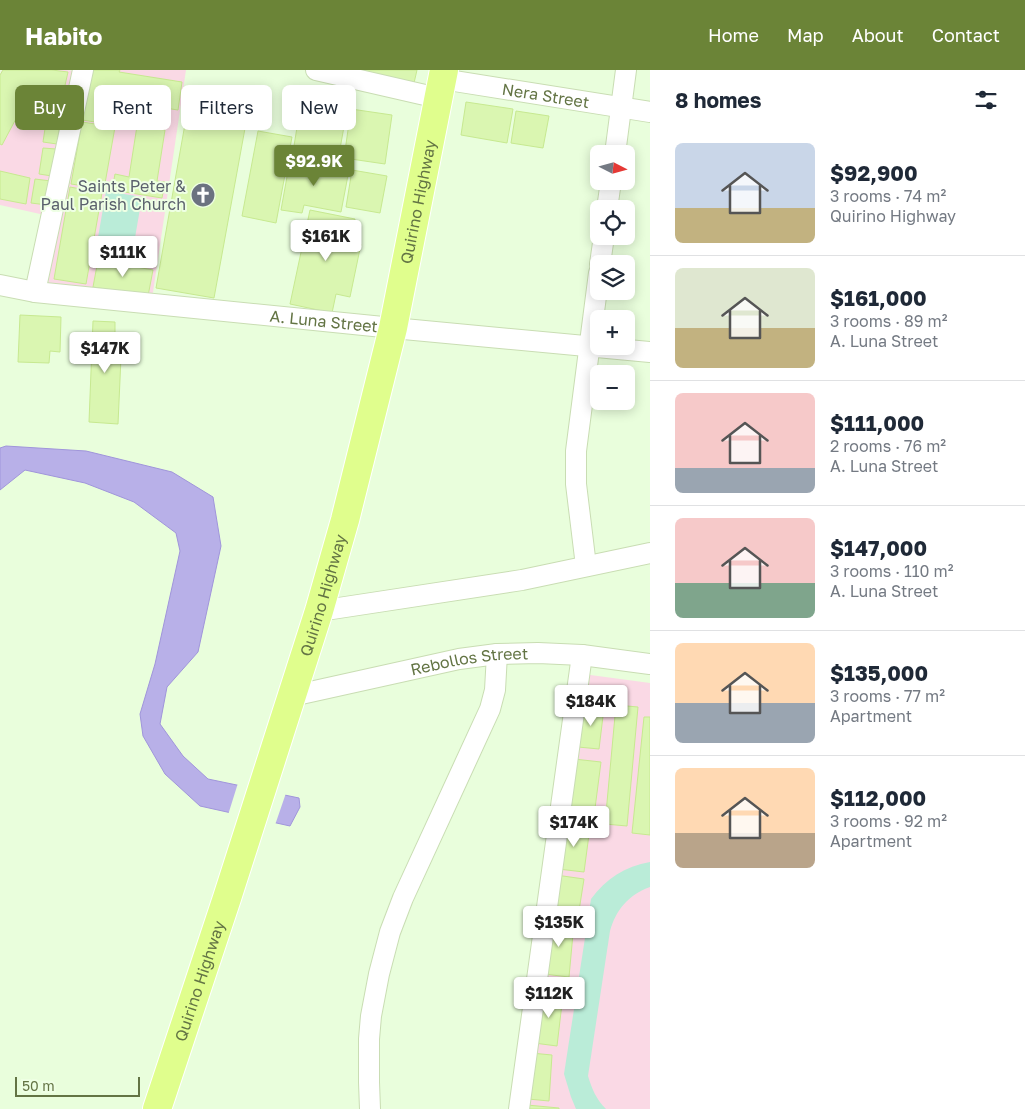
<!DOCTYPE html>
<html lang="en">
<head>
<meta charset="utf-8">
<style>
	:root { --surface:#fff; --page:#f2f2f3; --text:#1f2937; --muted:#747a83; --line:#e0e1e3; --accent:#6b8437 }
	body { margin:0; font-family:"Golos Text",sans-serif; background:var(--page); color:var(--text); height:100vh; display:flex; flex-direction:column; font-size:19px; white-space:nowrap }
	* { box-sizing:border-box; margin:0 }
	p { font-size:16px; color:var(--muted) }
	.icon { flex:none; width:28px; height:28px; fill:none; stroke:currentColor; stroke-width:2; stroke-linecap:round; stroke-linejoin:round }
	.map { position:relative; flex:1; overflow:hidden }
	.sheet { display:flex; flex-direction:column; background:var(--surface); width:375px }
	.sheet>* { flex:none }
	.hud { position:absolute; left:15px; top:15px; width:475px; height:45px; display:flex; gap:10px }
	.needle { width:32px; rotate:96deg }
	.buttons { position:absolute; left:590px; top:75px; display:grid; gap:10px }
	.buttons a { display:grid; place-items:center; width:45px; height:45px; border-radius:8px; background:var(--surface); box-shadow:0 2px 12px #0003; font-size:25px }
	.scale { position:absolute; left:15px; bottom:12px; width:125px; box-sizing:border-box; padding-left:5px; border:2px solid #637444; border-top:0; font-size:14px; line-height:18px; white-space:nowrap; color:#637444; -webkit-text-stroke:4px #eeffe4; paint-order:stroke }
	.price { position:absolute; translate:-50% -42px; padding:0 11px; border-radius:5px; background:#fff; color:#222; font-size:16px; line-height:32px; filter:drop-shadow(0 1px 2px #0008) }
	.price::after { content:''; position:absolute; left:50%; top:30px; width:15px; height:11px; margin-left:-8px; background:inherit; clip-path:polygon(0 0,100% 0,50% 100%) }
	.price.selected { background:var(--accent); color:#fff }
	ul { padding:0; list-style:none }
	li { display:flex; align-items:center; gap:15px; height:125px; padding:0 25px }
	li+li { border-top:1px solid var(--line) }
	li span { display:grid; place-items:center; flex:none; width:140px; height:100px; border-radius:8px; color:#555 }
	li>.icon { margin-inline-start:auto }
	span .icon { width:60px; height:60px; fill:#fffc; stroke-width:1 }
	li b { font-size:21px }
	h2 { display:flex; justify-content:space-between; align-items:center; height:60px; padding:0 25px; font-size:21px }
	.tag { padding:0 18px; border-radius:8px; background:var(--surface); box-shadow:0 2px 12px #0003; font-size:18px; line-height:45px }
	.tag.selected { background:var(--accent); color:#fff }
	header { display:flex; align-items:center; gap:30px; box-sizing:border-box; height:70px; padding:0 25px; background:var(--accent); color:#fff }
	header strong { font-size:24px }
	nav { display:flex; gap:28px; margin-inline-start:auto; font-size:18px }
	main { display:flex; flex:1; min-height:0 }
	.map>svg:first-child { display:block }
	.education { fill:#fad9e5 }
	.green { fill:#baecd8 }
	.water { fill:#b8b0e8; stroke:#a095db }
	.pier { fill:#e9fedc }
	.building { fill:#daf6b1; stroke:#c7e990 }
	.lines { fill:none; stroke-linecap:round; stroke-linejoin:round }
	.minor-casing { stroke:#c9ddb3; stroke-width:22 }
	.highway-casing { stroke:#fff; stroke-width:30 }
	.minor { stroke:#fff; stroke-width:20 }
	.highway { stroke:#e0fe8d; stroke-width:28 }
	.labels { text-anchor:middle; dominant-baseline:central; stroke-width:4; stroke-linejoin:round; paint-order:stroke }
	.street-label { font-size:16px; fill:#637444; stroke:#eeffe4 }
	.worship-label { font-size:16px; fill:#5b616d; stroke:#eeffe4; text-anchor:end }
</style>
</head>
<body>
<header>
<strong>Habito</strong>
<nav><a>Home</a><a>Map</a><a>About</a><a>Contact</a></nav>
</header>
<main>
<div class="map">
<svg width="650" height="1039" viewBox="0 0 650 1039">
	<rect width="100%" height="100%" fill="#e9fedc"/>
	<path class="education" d="M2,0H66L74,1L49,146L0,135V4Z
		M87,0H186L152,229L48,214Z
		M583,604L650,613V1039H524Z"/>
	<path class="green" d="M106,121L142,127L131,191L95,185Z
		M650,792V817C628,825 616,840 610,861L588,1006C592,1019 596,1029 606,1039H576L571,1027L564,1004L591,829C606,809 625,796 650,792Z"/>
	<path class="water" d="M6,376L86,381L172,402L213,427L221,476L198,582L167,617L160,654L183,686L208,709L299,728L300,737L290,756L200,736L165,704L143,666L140,644L155,594L180,481L176,463L134,432L85,413L25,400L0,420V378Z"/>
	<path class="pier" d="M238,713L286,723L275,755L228,745Z"/>
	<path class="building" d="M3,0H52L68,2L61,33L27,28L2,75L0,74V5Z
		M90,0H120L119,2L182,12L178,40L119,31L115,55L82,50Z
		M341,0H417L414,13Z
		M191,20L250,31L214,228L156,218Z
		M466,32L513,39L507,73L461,65Z
		M315,36L337,40L335,50L345,51L338,90L293,82L299,45L313,47Z
		M351,39L392,45L385,94L344,88Z
		M516,41L549,46L543,78L511,73Z
		M46,52L60,54L57,74L43,72Z
		M82,52L115,57L104,119L71,114Z
		M137,56L165,60L157,111L165,112L162,128L112,120L115,104L129,107Z
		M258,61L292,67L276,153L242,146Z
		M43,78L56,79L52,106L39,104Z
		M290,90L349,100L341,142L304,135L302,143L281,140Z
		M352,100L387,106L380,143L346,137Z
		M0,101L30,108L26,134L0,129Z
		M35,109L51,111L47,135L31,133Z
		M70,117L102,123L86,214L54,209Z
		M310,140L355,149L350,171L361,174L350,227L336,224L332,243L290,234Z
		M98,190L153,200L148,226L93,217Z
		M20,245L61,247L60,282L50,281L49,293L18,292Z
		M93,251L115,252V265H122L118,354L89,352Z
		M583,635L604,638L599,679L578,677Z
		M616,635L638,637L627,756L605,754Z
		M644,647H650V765L632,763Z
		M574,689L601,692L594,746L567,742Z
		M563,754L590,757L584,802L558,799Z
		M556,805L584,809L578,847L550,842Z
		M549,850L574,853L569,907L544,904Z
		M540,923L563,925L557,976L534,973Z
		M531,983L552,985L549,1031L528,1029Z
		M527,1035L559,1038V1039H526Z"/>
	<g class="lines">
		<defs>
			<g id="minor">
				<path d="M316,0L438,28"/>
				<path id="s1" d="M442,9L650,42"/>
				<path d="M615,84L626,0"/>
				<path d="M607,139L611,111"/>
				<path d="M600,194L604,166"/>
				<path id="s2" d="M0,215L35,222L393,258L650,282"/>
				<path d="M35,222L83,0"/>
				<path d="M586,496L576,414V381L599,203"/>
				<path d="M319,541L522,510L650,483"/>
				<path id="s3" d="M292,626L459,589L497,584L538,583L582,585L650,594"/>
				<path d="M370,1039L369,1012V969L371,946L379,904L390,862L403,828L490,639L495,620L497,584"/>
				<path d="M519,1039L582,585"/>
			</g>
			<g id="highway">
				<path id="s4" d="M157,1039L227,828L319,541L345,450L393,258L444,0"/>
			</g>
		</defs>
		<use href="#minor" class="minor-casing"/>
		<use href="#highway" class="highway-casing"/>
		<use href="#minor" class="minor"/>
		<use href="#highway" class="highway"/>
	</g>
	<defs>
		<symbol id="church-disc" viewBox="-11 -11 22 22"><circle r="9.5" fill="#6b7280" stroke="#eeffe4"/><path d="M-1.2-6h2.4v3.5h3.3v2.4h-3.3V6h-2.4V-.1h-3.3v-2.4h3.3Z" fill="#fff"/></symbol>
	</defs>
	<g fill-rule="evenodd">
		<use href="#church-disc" x="189" y="111" width="28" height="28"/>
	</g>
	<g class="labels">
		<g class="street-label">
			<text stroke="none"><textPath href="#s1" startOffset="105">Nera Street</textPath></text>
			<text stroke="none"><textPath href="#s4" startOffset="945">Quirino Highway</textPath></text>
			<text stroke="none"><textPath href="#s2" startOffset="326">A. Luna Street</textPath></text>
			<text stroke="none"><textPath href="#s4" startOffset="540">Quirino Highway</textPath></text>
			<text stroke="none"><textPath href="#s3" startOffset="181">Rebollos Street</textPath></text>
			<text stroke="none"><textPath href="#s4" startOffset="135">Quirino Highway</textPath></text>
		</g>
		<g class="worship-label">
			<text x="186" y="116">Saints Peter &amp;<tspan x="186" dy="18">Paul Parish Church</tspan></text>
		</g>
	</g>
</svg>
<div class="buttons">
<a><svg class="needle" viewBox="-14 -14 28 28"><path d="M0-13l5 13h-10z" fill="#e53935"/><path d="M0 13l5-13h-10z" fill="#747a83"/></svg></a>
<a><svg class="icon" aria-label="locate" viewBox="0 0 24 24"><circle cx="12" cy="12" r="6"/><path d="M12 2v4M12 18v4M2 12h4M18 12h4"/></svg></a>
<a><svg class="icon" aria-label="layers" viewBox="0 0 24 24"><path d="M12 4l9 5-9 5-9-5zM3 14l9 5 9-5"/></svg></a>
<a>+</a>
<a>−</a>
</div>
<div class="scale">50 m</div>
<b class="price selected" style="left:314px;top:117px">$92.9K</b>
<b class="price" style="left:326px;top:192px">$161K</b>
<b class="price" style="left:123px;top:208px">$111K</b>
<b class="price" style="left:105px;top:304px">$147K</b>
<b class="price" style="left:591px;top:657px">$184K</b>
<b class="price" style="left:574px;top:778px">$174K</b>
<b class="price" style="left:559px;top:878px">$135K</b>
<b class="price" style="left:549px;top:949px">$112K</b>
<div class="hud">
<a class="tag selected">Buy</a>
<a class="tag">Rent</a>
<a class="tag">Filters</a>
<a class="tag">New</a>
</div>
</div>
<section class="sheet">
<h2>8 homes<svg class="icon" aria-label="filters" viewBox="0 0 24 24"><path d="M4 7h16M4 17h16"/><circle cx="9" cy="7" r="2"/><circle cx="15" cy="17" r="2"/></svg></h2>
<ul>
<li><span style="background:linear-gradient(#c9d6e8 65%,#c2b280 0)"><svg class="icon" aria-label="home" viewBox="0 0 24 24"><path d="M3 11l9-7 9 7M6 9v11h12V9"/></svg></span><div><b>$92,900</b><p>3 rooms · 74 m²</p><p>Quirino Highway</p></div></li>
<li><span style="background:linear-gradient(#dfe7d0 60%,#c2b280 0)"><svg class="icon" aria-label="home" viewBox="0 0 24 24"><path d="M3 11l9-7 9 7M6 9v11h12V9"/></svg></span><div><b>$161,000</b><p>3 rooms · 89 m²</p><p>A. Luna Street</p></div></li>
<li><span style="background:linear-gradient(#f6c9c9 75%,#9aa5b1 0)"><svg class="icon" aria-label="home" viewBox="0 0 24 24"><path d="M3 11l9-7 9 7M6 9v11h12V9"/></svg></span><div><b>$111,000</b><p>2 rooms · 76 m²</p><p>A. Luna Street</p></div></li>
<li><span style="background:linear-gradient(#f6c9c9 65%,#7fa58c 0)"><svg class="icon" aria-label="home" viewBox="0 0 24 24"><path d="M3 11l9-7 9 7M6 9v11h12V9"/></svg></span><div><b>$147,000</b><p>3 rooms · 110 m²</p><p>A. Luna Street</p></div></li>
<li><span style="background:linear-gradient(#ffd9b3 60%,#9aa5b1 0)"><svg class="icon" aria-label="home" viewBox="0 0 24 24"><path d="M3 11l9-7 9 7M6 9v11h12V9"/></svg></span><div><b>$135,000</b><p>3 rooms · 77 m²</p><p>Apartment</p></div></li>
<li><span style="background:linear-gradient(#ffd9b3 65%,#b9a48a 0)"><svg class="icon" aria-label="home" viewBox="0 0 24 24"><path d="M3 11l9-7 9 7M6 9v11h12V9"/></svg></span><div><b>$112,000</b><p>3 rooms · 92 m²</p><p>Apartment</p></div></li>
</ul>
</section>
</main>
</body>
</html>
